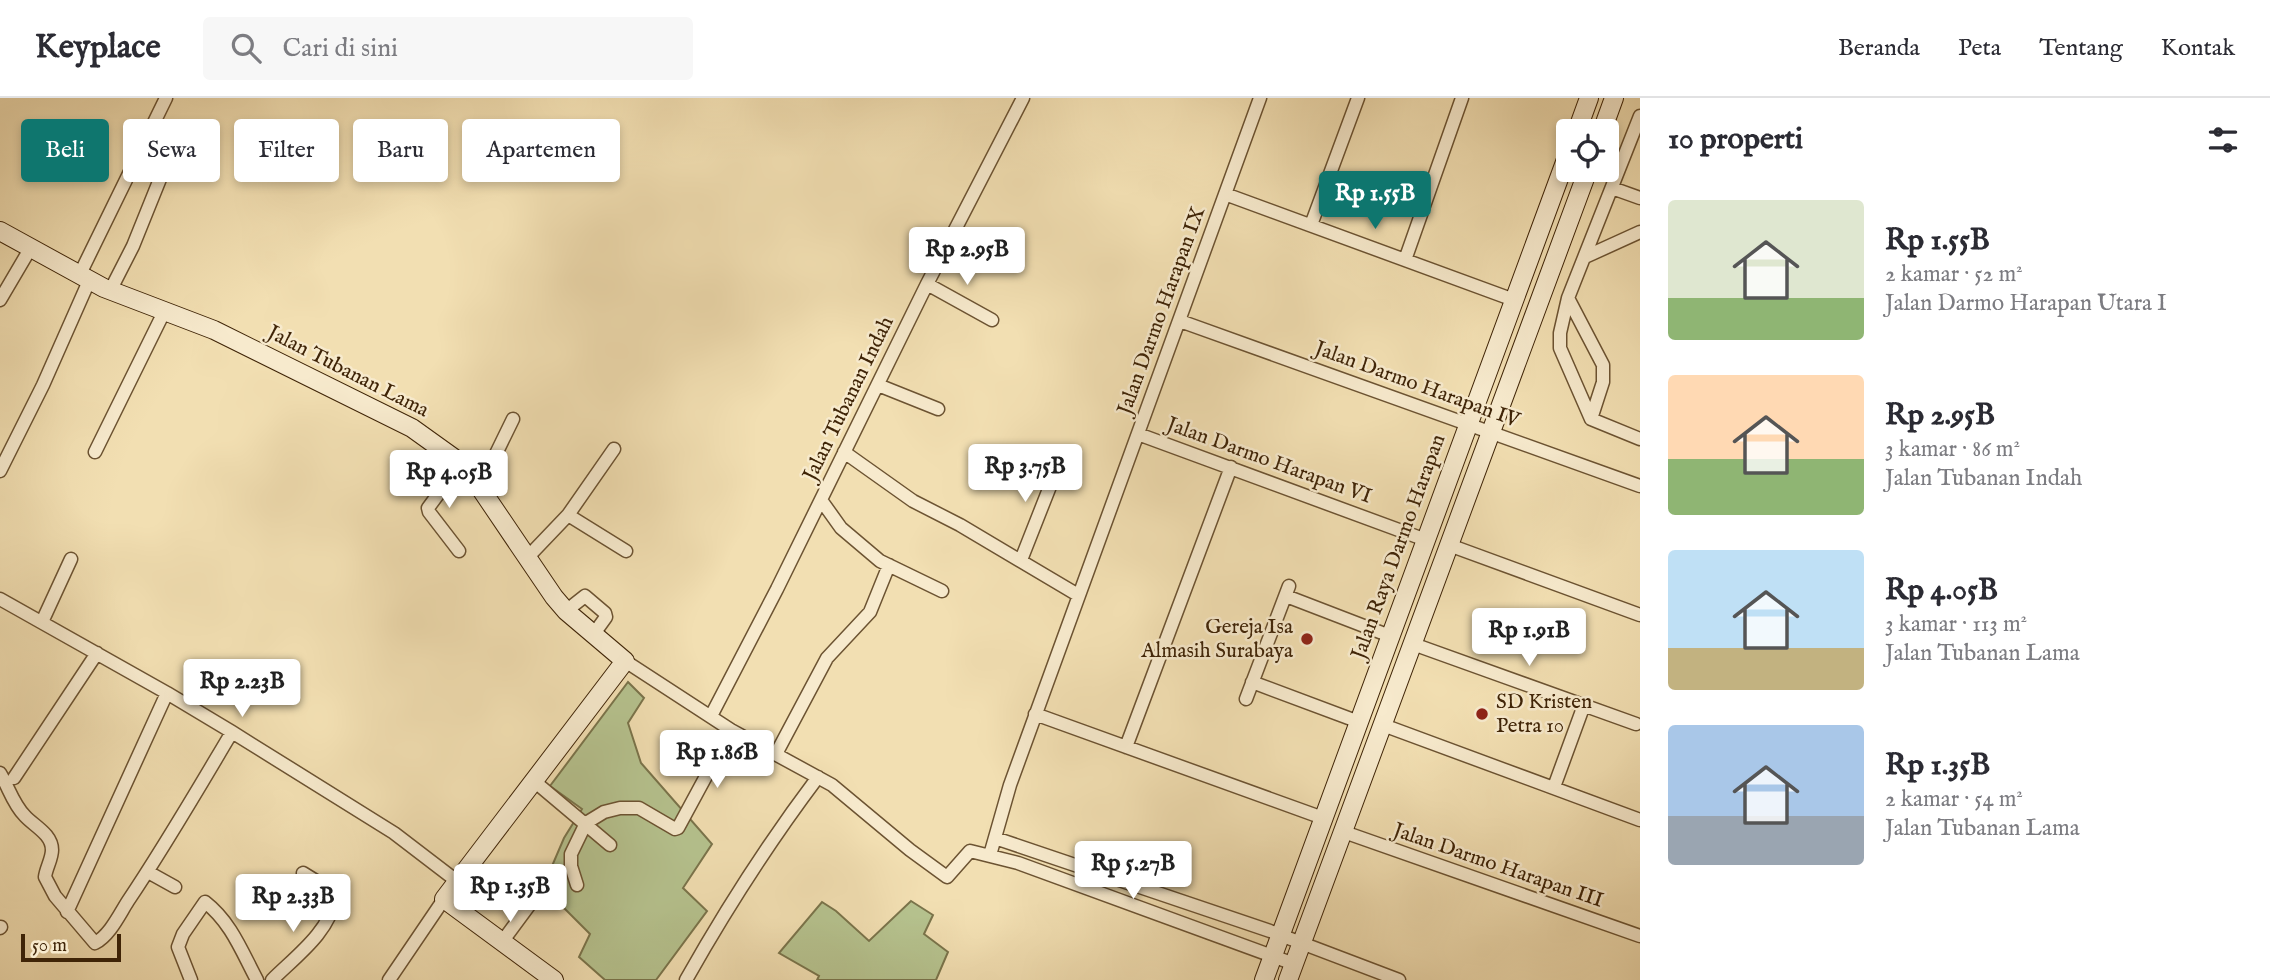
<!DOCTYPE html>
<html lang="id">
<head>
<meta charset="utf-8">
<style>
	:root { --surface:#fff; --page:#f7f7f7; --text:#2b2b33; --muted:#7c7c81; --line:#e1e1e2; --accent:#0f766e }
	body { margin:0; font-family:"IM FELL English",serif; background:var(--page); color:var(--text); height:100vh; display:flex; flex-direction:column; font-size:26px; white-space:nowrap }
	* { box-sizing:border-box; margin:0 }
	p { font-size:23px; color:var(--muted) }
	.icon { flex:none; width:38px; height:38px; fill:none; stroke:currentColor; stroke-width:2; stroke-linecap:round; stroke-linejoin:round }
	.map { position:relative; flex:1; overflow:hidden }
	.panel { display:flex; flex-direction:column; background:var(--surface); width:630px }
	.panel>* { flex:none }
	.hud { position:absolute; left:21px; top:21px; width:665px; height:63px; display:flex; gap:14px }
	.fabs { position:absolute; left:1556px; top:21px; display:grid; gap:14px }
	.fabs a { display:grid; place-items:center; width:63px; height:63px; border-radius:7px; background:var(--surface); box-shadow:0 4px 10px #0003; font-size:35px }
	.scale { position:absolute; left:21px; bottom:18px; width:100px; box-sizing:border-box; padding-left:7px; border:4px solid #3f2407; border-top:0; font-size:19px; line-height:24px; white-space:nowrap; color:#3f2407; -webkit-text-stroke:5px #f7eacd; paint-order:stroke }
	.price { position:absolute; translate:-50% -60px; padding:0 16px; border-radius:7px; background:#fff; color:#222; font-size:23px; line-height:46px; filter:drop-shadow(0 2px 4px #0008) }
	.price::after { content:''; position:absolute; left:50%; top:42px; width:21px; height:16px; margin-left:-10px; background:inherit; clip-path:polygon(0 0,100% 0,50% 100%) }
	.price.current { background:var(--accent); color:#fff }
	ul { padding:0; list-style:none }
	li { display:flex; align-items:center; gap:21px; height:175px; padding:0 28px }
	li span { display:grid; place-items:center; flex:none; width:196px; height:140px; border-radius:7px; color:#555 }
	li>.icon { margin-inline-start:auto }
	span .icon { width:84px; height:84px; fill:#fffc; stroke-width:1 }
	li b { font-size:30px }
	h2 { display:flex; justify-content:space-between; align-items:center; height:84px; padding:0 28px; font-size:30px }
	.chip { padding:0 24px; border-radius:7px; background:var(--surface); box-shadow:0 4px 10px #0003; font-size:24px; line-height:63px }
	.chip.current { background:var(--accent); color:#fff }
	header { display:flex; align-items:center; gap:42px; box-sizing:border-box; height:98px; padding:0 35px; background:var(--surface); border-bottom:2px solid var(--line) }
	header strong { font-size:33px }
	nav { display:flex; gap:38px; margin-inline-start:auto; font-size:24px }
	.search { width:490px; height:63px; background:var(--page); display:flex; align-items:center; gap:18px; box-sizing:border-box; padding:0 24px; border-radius:7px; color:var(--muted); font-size:26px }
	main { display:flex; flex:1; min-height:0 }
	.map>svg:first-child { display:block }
	.green { fill:#b6c38f; stroke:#7a744b; stroke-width:2 }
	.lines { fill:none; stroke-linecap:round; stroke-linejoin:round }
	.street-casing { stroke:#6c5332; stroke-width:15 }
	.secondary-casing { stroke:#3f2407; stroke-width:20 }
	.street { stroke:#f7eacd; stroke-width:12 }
	.secondary { stroke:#f7eacd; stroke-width:18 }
	.poi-dot { fill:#8f2418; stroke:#f7eacd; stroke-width:2.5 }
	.labels { text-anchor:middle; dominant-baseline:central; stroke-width:5; stroke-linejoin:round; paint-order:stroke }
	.street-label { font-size:21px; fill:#3f2407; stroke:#f7eacd }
	.poi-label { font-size:21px; fill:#3f2407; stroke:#f7eacd; text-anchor:end }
</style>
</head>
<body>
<header>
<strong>Keyplace</strong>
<div class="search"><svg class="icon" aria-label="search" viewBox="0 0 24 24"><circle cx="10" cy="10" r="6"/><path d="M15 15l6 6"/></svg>Cari di sini</div>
<nav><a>Beranda</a><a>Peta</a><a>Tentang</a><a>Kontak</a></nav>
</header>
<main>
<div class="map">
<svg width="1640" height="882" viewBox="0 0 1640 882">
	<rect width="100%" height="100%" fill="#f2dfb2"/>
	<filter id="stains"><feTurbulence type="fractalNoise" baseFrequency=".00286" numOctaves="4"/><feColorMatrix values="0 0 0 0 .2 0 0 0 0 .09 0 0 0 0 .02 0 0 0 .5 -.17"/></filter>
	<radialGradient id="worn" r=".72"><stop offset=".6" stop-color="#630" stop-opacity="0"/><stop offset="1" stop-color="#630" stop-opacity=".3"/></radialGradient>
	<path class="green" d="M628,584L644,600L628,625L641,665L712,746L683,790L707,813L656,882H605L579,859L590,836L543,789L564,740L582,711L550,688Z
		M911,803L933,817L924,836L948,854L936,882H817L819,878L779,855L822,804L836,813L869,843Z"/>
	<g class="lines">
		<defs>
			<path id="street" d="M1640,18L1568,200L1560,235V250L1591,321L1640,341
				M1612,90L1640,100
				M1225,96L1514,202
				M1311,127L1358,0
				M1585,159L1640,134
				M1405,162L1462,0
				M79,178L166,0
				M927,186L992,222
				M110,193L133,148L160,81
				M1568,200L1603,267V284L1591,321
				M0,202L30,151
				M1180,223L1640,388
				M878,287L938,311
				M1138,336L1426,442
				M95,354L164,214
				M844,354L913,403L960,427L1078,497
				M0,373L43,287L89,183
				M821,402L841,430L880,463L942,493
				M568,417L626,453
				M1449,447L1640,517
				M459,453L429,414L428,410L442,391L493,362L513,321
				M526,461L568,417L614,351
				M1021,462L1060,363
				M1286,498L1390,538
				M0,501L167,595L232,634L394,735L458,784
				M566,513L585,498L605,515L606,519L593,537
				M42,524L71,461
				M1413,546L1636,626
				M625,563L731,632L832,687L910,752L947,779L970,753L1018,765L1294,866
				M1252,584L1359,624
				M1246,601L1289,488
				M1035,616L1323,720
				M711,618L777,491L927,186L1023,0
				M1383,627L1640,722
				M1126,649L1231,369
				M776,656L827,560L870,514L889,467
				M0,675C9,690 13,706 25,718C34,728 52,736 52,752C52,761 46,770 45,779L55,798L95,845C110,837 119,817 128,803C165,748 198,691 232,634
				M14,680L97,555
				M534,683L610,747
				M1554,689L1584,607
				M1344,734L1640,838
				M995,740L1270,833L1399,882
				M990,757L1010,687L1260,0
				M148,774L175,789
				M577,787L571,768V756L586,725L604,714L620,710H639L675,731L678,730L731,632
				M67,814L167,595
				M0,830L1,829
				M502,844L539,794
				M191,882L178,849L183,836L205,804C231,824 242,854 257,882
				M272,882C295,859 330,834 335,800L324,788L303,775
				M389,882L444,801
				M686,882C726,811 769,744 818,679"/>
			<path id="secondary" d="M1577,33L1589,0
				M1602,33L1614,0
				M0,133L104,190L214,232L412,330L458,363L470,375L554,499L566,513L625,563L444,801L554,882
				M1264,882L1568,56
				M1288,882L1588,72"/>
		</defs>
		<use href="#street" class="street-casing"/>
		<use href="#secondary" class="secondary-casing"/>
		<use href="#street" class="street"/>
		<use href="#secondary" class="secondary"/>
	</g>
	<g class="poi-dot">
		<circle cx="1307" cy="541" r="7"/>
		<circle cx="1482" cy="616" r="7"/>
	</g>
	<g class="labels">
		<g class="street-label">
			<text transform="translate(1162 213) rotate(-70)">Jalan Darmo Harapan IX</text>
			<text transform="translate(348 274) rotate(27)">Jalan Tubanan Lama</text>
			<text transform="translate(1417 287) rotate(20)">Jalan Darmo Harapan IV</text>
			<text transform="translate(849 301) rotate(-64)">Jalan Tubanan Indah</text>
			<text transform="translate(1269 363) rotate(20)">Jalan Darmo Harapan VI</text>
			<text transform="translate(1399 449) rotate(-70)">Jalan Raya Darmo Harapan</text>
			<text transform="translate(1498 768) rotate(19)">Jalan Darmo Harapan III</text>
		</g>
		<g class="poi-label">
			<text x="1293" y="529">Gereja Isa<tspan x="1293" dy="24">Almasih Surabaya</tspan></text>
			<text x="1496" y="604" text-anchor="start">SD Kristen<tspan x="1496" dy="24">Petra 10</tspan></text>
		</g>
	</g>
	<rect width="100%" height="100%" filter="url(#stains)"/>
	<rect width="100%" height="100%" fill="url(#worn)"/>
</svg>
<div class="fabs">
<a><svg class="icon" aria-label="locate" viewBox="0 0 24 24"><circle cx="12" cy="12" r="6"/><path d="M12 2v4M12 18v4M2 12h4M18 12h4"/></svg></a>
</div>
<div class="scale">50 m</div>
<b class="price current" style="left:1375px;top:133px">Rp 1.55B</b>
<b class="price" style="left:967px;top:189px">Rp 2.95B</b>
<b class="price" style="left:1025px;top:406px">Rp 3.75B</b>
<b class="price" style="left:449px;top:412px">Rp 4.05B</b>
<b class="price" style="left:1529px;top:570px">Rp 1.91B</b>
<b class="price" style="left:242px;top:621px">Rp 2.23B</b>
<b class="price" style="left:717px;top:692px">Rp 1.86B</b>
<b class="price" style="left:1133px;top:803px">Rp 5.27B</b>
<b class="price" style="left:510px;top:826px">Rp 1.35B</b>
<b class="price" style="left:293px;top:836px">Rp 2.33B</b>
<div class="hud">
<a class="chip current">Beli</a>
<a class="chip">Sewa</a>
<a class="chip">Filter</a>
<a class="chip">Baru</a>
<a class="chip">Apartemen</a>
</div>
</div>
<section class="panel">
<h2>10 properti<svg class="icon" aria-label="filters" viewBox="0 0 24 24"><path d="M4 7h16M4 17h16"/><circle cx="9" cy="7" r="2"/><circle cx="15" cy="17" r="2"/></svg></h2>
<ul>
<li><span style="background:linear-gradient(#dfe7d0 70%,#8fb573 0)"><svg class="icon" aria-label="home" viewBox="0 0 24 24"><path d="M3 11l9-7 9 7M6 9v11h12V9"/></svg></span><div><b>Rp 1.55B</b><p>2 kamar · 52 m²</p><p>Jalan Darmo Harapan Utara I</p></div></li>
<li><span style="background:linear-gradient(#ffd9b3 60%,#8fb573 0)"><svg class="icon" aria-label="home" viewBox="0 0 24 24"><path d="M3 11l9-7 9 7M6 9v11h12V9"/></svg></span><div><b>Rp 2.95B</b><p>3 kamar · 86 m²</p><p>Jalan Tubanan Indah</p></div></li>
<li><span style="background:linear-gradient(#bfe0f5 70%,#c2b280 0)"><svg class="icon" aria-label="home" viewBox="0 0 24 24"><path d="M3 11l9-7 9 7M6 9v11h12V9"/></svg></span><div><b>Rp 4.05B</b><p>3 kamar · 113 m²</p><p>Jalan Tubanan Lama</p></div></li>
<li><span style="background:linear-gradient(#a9c7e8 65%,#9aa5b1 0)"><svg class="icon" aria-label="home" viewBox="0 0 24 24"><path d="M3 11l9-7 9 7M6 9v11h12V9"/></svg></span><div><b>Rp 1.35B</b><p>2 kamar · 54 m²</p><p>Jalan Tubanan Lama</p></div></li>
</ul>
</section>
</main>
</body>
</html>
